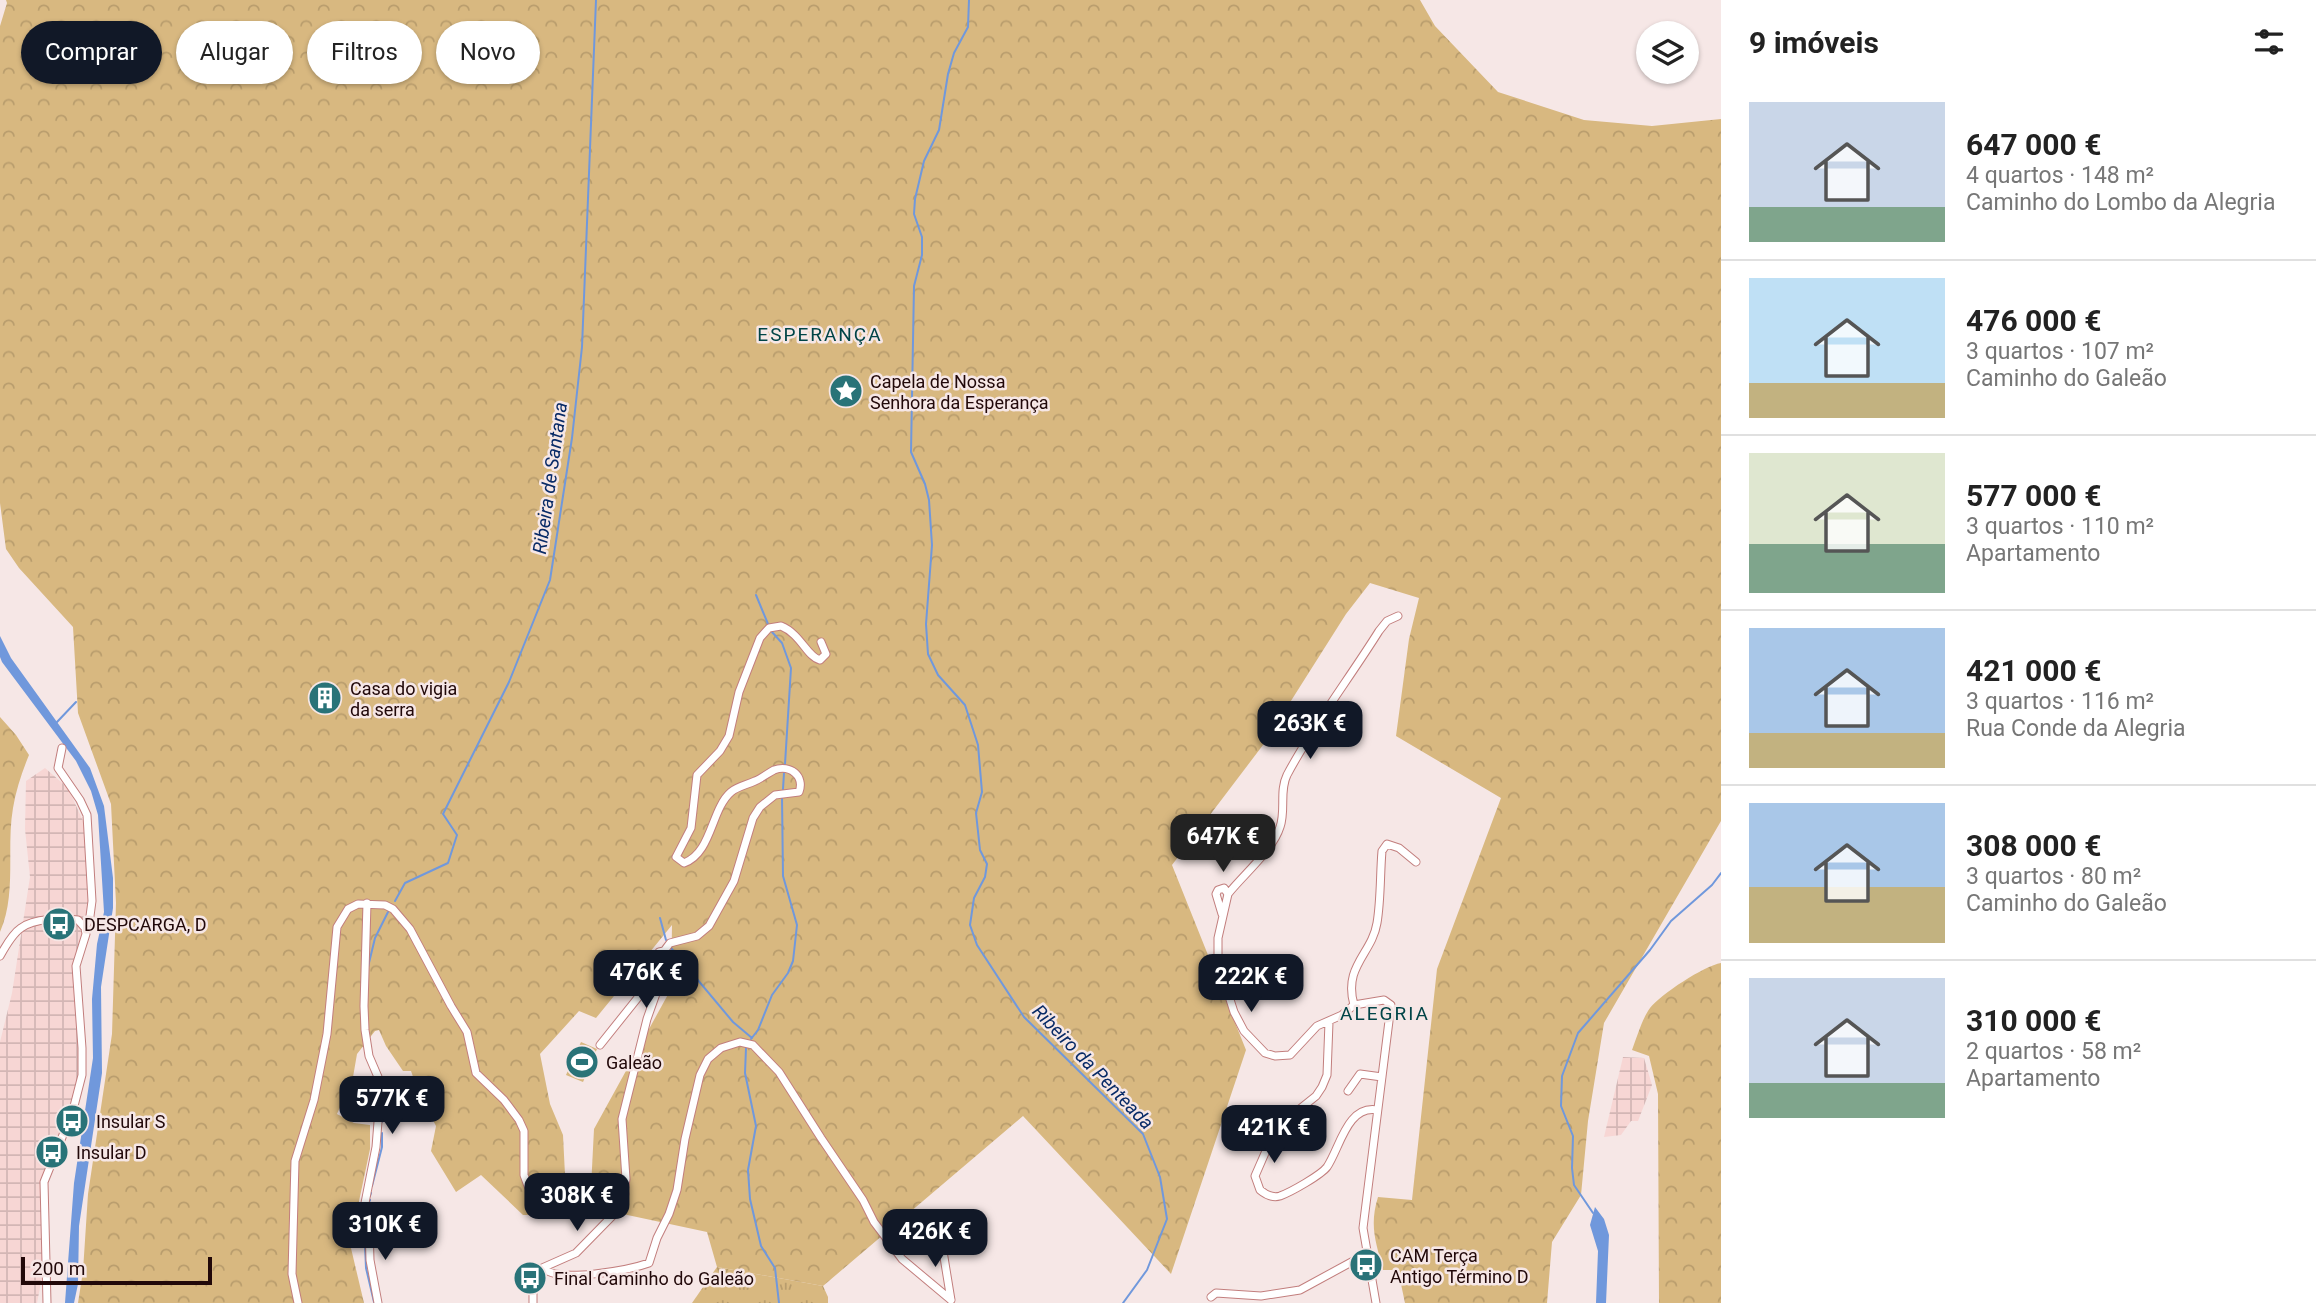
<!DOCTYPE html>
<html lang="pt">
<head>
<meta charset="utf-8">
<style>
	:root { --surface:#fff; --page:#f2f2f2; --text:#222; --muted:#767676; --line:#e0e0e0; --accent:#111827 }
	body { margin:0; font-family:Roboto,sans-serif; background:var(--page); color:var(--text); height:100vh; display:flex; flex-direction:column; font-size:26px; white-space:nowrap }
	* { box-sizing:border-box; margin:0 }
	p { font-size:23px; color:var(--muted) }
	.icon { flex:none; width:38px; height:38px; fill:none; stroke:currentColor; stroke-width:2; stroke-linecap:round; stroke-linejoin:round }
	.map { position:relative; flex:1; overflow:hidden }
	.panel { display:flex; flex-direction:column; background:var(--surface); width:595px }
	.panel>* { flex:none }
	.hud { position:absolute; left:21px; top:21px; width:665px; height:63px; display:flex; gap:14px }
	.buttons { position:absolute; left:1636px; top:21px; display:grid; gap:14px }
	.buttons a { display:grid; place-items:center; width:63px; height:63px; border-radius:50%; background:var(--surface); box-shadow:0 2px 5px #0004; font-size:35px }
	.scale { position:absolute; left:21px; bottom:18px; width:191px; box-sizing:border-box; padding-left:7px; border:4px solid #210809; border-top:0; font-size:19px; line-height:24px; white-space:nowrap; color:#210809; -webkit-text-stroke:5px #f6e7e6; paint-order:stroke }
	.price { position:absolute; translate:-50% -60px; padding:0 16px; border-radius:14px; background:var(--accent); color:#fff; font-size:23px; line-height:46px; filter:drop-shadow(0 2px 4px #0008) }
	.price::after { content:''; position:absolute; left:50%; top:42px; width:21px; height:16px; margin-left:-10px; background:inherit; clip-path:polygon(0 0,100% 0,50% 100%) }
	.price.active { background:#222; color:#fff }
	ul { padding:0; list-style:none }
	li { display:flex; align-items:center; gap:21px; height:175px; padding:0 28px }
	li+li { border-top:2px solid var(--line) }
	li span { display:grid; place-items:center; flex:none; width:196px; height:140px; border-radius:0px; color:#555 }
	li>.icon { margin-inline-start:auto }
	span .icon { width:84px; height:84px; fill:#fffc; stroke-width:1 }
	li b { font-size:30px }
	h2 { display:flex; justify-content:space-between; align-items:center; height:84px; padding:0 28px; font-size:30px }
	.tag { padding:0 24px; border-radius:32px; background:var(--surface); box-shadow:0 2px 5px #0004; font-size:24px; line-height:63px }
	.tag.active { background:var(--accent); color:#fff }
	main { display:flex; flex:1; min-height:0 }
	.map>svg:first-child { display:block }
	.industrial { fill:url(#industrial-grid) }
	.grass { fill:url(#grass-tufts) }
	.forest { fill:url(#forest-crowns) }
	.garden { fill:#d8b880 }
	.water { fill:#7098dc }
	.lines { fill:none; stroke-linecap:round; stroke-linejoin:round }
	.stream { stroke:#7098dc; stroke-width:2 }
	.minor-casing { stroke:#c27e7d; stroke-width:9 }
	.minor { stroke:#fff; stroke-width:7 }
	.labels { text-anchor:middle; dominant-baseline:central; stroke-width:5; stroke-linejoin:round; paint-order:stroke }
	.poi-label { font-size:18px; fill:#210809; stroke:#f6e7e6; text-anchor:start }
	.neighbourhood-label { font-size:19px; letter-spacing:2px; fill:#004447; stroke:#f6e7e6 }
	.water-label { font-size:19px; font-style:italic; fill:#092b67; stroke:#f6e7e6 }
</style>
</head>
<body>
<main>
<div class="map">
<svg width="1721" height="1303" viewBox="0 0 1721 1303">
	<defs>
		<pattern id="industrial-grid" width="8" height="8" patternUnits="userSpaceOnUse" patternTransform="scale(1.75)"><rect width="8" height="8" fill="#f7d6d4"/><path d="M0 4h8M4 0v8" fill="none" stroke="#d3b6b5"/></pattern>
		<pattern id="grass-tufts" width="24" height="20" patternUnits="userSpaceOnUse" patternTransform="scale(1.75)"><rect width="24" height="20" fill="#d8b880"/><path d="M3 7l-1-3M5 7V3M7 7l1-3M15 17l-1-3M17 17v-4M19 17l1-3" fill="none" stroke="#b99d6d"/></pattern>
		<pattern id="forest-crowns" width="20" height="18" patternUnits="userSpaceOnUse" patternTransform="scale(1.75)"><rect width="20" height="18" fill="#d8b880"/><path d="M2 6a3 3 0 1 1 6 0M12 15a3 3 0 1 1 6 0" fill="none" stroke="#b99d6d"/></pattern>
	</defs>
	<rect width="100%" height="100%" fill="#f6e7e6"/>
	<path class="industrial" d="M45,768L68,788L89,834L94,889L91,924L73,982L83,1071L76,1109L51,1157L42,1222V1277L37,1303H0V1042L12,993L30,877L25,829L26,781Z
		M1623,1057L1644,1058L1652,1085L1638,1121H1631L1621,1135L1604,1137Z"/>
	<path class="grass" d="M717,1267L823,1286L828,1297V1303H692Z"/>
	<path class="forest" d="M6,0H1420L1435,26L1498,92L1584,120L1652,126L1721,119V821L1604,1023L1588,1121L1581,1195L1552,1242L1547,1303H1405L1398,1270H1383C1376,1242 1369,1226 1378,1197L1412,1200L1437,969L1501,798L1396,736L1409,639L1419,598L1370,583L1346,614L1263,745L1172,865L1246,1050L1171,1274L1023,1116L823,1286L717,1267L707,1232L590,1207L594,1129L671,989L672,925L596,1018L579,1011L540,1054L550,1104L563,1135L567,1215H523L481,1175L456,1192L431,1151L436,1126L418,1091L411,1071H403L386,1046L379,1030L375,1031L357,1054L353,1077L337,1114L354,1123L370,1125V1149L350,1244L364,1303H78L83,1271L88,1194L112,1034L116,903L111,804L78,713L73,627L19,568L6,549L0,503V26L7,3Z
		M0,717L16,735L29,755C22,772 16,790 13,808C6,848 17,894 0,932Z
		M1721,963V1303H1659L1658,1094L1649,1056L1632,1050C1637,1037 1642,1019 1650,1008C1661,994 1704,966 1721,963Z"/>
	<path class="garden" d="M581,1042L597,1049L583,1082L566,1075Z"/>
	<path class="water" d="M0,636L11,658L90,768L104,806L113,878V908L101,987L102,1073L79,1226L78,1284L74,1303H65L74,1183L93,1058L92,999L97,944L104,912L98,815L91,791L76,761L2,662L0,657Z
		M1595,1207L1604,1219L1609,1235L1606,1303H1596L1598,1251L1590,1225Z"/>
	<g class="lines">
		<path class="stream" d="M969,0L968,27L954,53L948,74L939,130L924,161L915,199L914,214L922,237V255L914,286L911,452L925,484L929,500L932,545L926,624L928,654L938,675L965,705L978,745L982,792L976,813L980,850L987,864L985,877L974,898L970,925L977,945L1024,1017L1143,1134L1160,1177L1167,1219L1147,1270L1123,1303
			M756,595L768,624
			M772,632L782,643L791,668L785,764
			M57,722L76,702
			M783,789L784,773
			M395,901L405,883L448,863L457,835L443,814L509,682L550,580L572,438L582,347L596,0
			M660,918L666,940
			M671,948L733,1022L752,1038
			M368,967L375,938L388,912
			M751,1039L758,1030L772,995L788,973L793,961L797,925L783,876L782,798
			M746,1048L745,1073L756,1126L748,1170L750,1199L761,1246L775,1268L779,1303
			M384,1097V1095
			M382,1122L383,1112
			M372,1186L382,1147V1133
			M370,1196L371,1193
			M369,1202L370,1200
			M1593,1213L1574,1185L1572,1168L1573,1136L1561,1106L1562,1076L1578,1033L1650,950L1671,921L1712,885L1721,873
			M364,1221L366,1268L374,1302"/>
		<defs>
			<path id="minor" d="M1228,894C1243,875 1273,850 1280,827C1286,810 1279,791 1287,775C1314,724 1349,679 1379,631L1387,621L1398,616
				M367,903L364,1006L365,1030L369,1056L381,1084L376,1147L364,1208L369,1226L370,1260L378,1303
				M1222,914L1216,894L1218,890L1224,888L1228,894L1218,938V962L1234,1012L1244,1031L1265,1053L1275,1056L1290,1055L1317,1026L1342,1015L1354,1005L1384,1000L1391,1005L1363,1228L1376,1303
				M0,956C5,947 12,934 21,928C34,918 63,918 78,920L85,928
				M1354,1005C1343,966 1372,954 1377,923C1381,899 1380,874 1382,851L1387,844L1399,848L1416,862
				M1329,1022L1327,1075L1322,1087L1316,1096L1276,1128L1255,1176L1260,1190C1266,1195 1273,1198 1280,1196C1291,1192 1321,1175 1327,1167C1340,1148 1347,1105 1377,1110
				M600,1045L640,995L649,981L659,952L664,951L670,943L697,936L709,926L734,881L753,818L760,807L775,795L799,792C805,776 790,764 774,770C768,773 762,778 755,781C747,785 738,786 731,792C711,809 712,853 684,863L676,857L691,828L697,775L720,751L729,736L739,692L760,638L769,628L781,626C801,634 807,657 820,660L826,654L821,642
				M1348,1091L1360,1074L1382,1077
				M942,1245L951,1300
				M545,1269C560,1283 629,1270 649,1263L657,1238L669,1214L677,1190L685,1139L700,1075L708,1059L721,1048L740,1042L753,1045L779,1072L821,1138L863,1200L874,1222L902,1259L951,1300
				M1211,1297L1216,1293L1261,1296L1300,1290L1368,1253
				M47,1303L44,1182L73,1110L82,1075V1048L76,966L86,934L85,928L90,916L92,901L87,815L80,800L58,768L62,748
				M298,1303L292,1274L295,1161L314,1100L327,1034L337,927L348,909L358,904L385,905L393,909L410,929L451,1006L467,1032L476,1073L504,1100L519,1120L524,1131V1175L528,1186L536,1193L548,1197L581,1198L625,1194
				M533,1303V1272L576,1253L622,1206L626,1179L622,1119L647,1019L663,974L664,951"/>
		</defs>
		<use href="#minor" class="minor-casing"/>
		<use href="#minor" class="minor"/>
	</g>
	<defs>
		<symbol id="sight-disc" viewBox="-11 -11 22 22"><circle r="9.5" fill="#297378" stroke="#f6e7e6"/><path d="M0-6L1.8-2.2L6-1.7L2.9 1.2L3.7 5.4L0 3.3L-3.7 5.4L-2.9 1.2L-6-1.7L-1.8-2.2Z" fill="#fff"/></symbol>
		<symbol id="building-disc" viewBox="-11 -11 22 22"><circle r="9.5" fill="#297378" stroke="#f6e7e6"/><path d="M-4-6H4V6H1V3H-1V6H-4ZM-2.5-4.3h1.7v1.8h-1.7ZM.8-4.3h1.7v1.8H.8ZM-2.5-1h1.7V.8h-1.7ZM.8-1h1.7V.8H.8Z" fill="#fff"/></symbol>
		<symbol id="bus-disc" viewBox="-11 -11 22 22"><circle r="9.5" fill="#297378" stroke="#f6e7e6"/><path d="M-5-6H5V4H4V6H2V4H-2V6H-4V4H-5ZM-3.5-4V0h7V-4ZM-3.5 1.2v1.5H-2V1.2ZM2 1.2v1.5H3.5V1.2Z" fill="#fff"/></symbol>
		<symbol id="stadium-disc" viewBox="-11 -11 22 22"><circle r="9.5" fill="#297378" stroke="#f6e7e6"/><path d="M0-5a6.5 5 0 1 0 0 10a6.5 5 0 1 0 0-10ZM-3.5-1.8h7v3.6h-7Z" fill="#fff"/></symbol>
	</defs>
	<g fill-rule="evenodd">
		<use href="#sight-disc" x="827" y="372" width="38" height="38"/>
		<use href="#building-disc" x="306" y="679" width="38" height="38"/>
		<use href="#bus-disc" x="40" y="905" width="38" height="38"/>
		<use href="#stadium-disc" x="563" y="1043" width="38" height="38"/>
		<use href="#bus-disc" x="53" y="1102" width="38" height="38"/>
		<use href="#bus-disc" x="33" y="1133" width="38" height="38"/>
		<use href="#bus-disc" x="1347" y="1246" width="38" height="38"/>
		<use href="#bus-disc" x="511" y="1259" width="38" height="38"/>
	</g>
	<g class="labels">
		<g class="poi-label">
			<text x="870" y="381">Capela de Nossa<tspan x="870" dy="21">Senhora da Esperança</tspan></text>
			<text x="350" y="688">Casa do vigia<tspan x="350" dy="21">da serra</tspan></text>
			<text x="84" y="924">DESPCARGA, D</text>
			<text x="606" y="1062">Galeão</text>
			<text x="96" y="1121">Insular S</text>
			<text x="76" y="1152">Insular D</text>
			<text x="1390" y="1255">CAM Terça<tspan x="1390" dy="21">Antigo Término D</tspan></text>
			<text x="554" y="1278">Final Caminho do Galeão</text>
		</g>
		<g class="neighbourhood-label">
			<text x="820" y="334">ESPERANÇA</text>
			<text x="1385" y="1013">ALEGRIA</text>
		</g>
		<g class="water-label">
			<text transform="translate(550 478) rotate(-82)">Ribeira de Santana</text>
			<text transform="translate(1093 1067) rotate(46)">Ribeiro da Penteada</text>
		</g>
	</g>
</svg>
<div class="buttons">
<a><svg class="icon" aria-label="layers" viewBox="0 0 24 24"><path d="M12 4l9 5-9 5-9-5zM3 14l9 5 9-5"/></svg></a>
</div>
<div class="scale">200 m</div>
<b class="price" style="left:1310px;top:761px">263K €</b>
<b class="price active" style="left:1223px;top:874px">647K €</b>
<b class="price" style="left:646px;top:1010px">476K €</b>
<b class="price" style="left:1251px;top:1014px">222K €</b>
<b class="price" style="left:392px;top:1136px">577K €</b>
<b class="price" style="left:1274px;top:1165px">421K €</b>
<b class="price" style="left:577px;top:1233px">308K €</b>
<b class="price" style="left:385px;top:1262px">310K €</b>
<b class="price" style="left:935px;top:1269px">426K €</b>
<div class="hud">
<a class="tag active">Comprar</a>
<a class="tag">Alugar</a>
<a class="tag">Filtros</a>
<a class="tag">Novo</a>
</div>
</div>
<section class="panel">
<h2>9 imóveis<svg class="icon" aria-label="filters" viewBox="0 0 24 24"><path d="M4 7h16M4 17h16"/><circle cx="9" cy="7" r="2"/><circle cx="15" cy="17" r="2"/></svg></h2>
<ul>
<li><span style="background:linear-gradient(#c9d6e8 75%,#7fa58c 0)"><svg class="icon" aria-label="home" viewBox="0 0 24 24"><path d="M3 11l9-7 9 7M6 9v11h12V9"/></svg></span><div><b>647 000 €</b><p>4 quartos · 148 m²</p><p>Caminho do Lombo da Alegria</p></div></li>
<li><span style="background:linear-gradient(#bfe0f5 75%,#c2b280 0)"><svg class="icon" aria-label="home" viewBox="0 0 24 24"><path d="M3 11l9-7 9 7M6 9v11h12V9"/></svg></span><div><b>476 000 €</b><p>3 quartos · 107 m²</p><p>Caminho do Galeão</p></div></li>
<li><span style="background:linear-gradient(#dfe7d0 65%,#7fa58c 0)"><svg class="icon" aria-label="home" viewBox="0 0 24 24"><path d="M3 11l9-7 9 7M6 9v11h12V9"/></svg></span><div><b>577 000 €</b><p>3 quartos · 110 m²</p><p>Apartamento</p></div></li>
<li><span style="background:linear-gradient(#a9c7e8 75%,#c2b280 0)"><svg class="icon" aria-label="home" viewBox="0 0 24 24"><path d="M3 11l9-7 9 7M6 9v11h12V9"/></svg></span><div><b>421 000 €</b><p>3 quartos · 116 m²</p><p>Rua Conde da Alegria</p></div></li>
<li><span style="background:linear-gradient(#a9c7e8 60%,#c2b280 0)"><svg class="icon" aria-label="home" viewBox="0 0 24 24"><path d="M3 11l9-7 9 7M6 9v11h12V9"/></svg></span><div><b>308 000 €</b><p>3 quartos · 80 m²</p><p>Caminho do Galeão</p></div></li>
<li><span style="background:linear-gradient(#c9d6e8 75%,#7fa58c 0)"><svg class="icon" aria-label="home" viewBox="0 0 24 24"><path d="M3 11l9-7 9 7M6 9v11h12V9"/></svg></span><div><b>310 000 €</b><p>2 quartos · 58 m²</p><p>Apartamento</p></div></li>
</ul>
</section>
</main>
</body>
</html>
